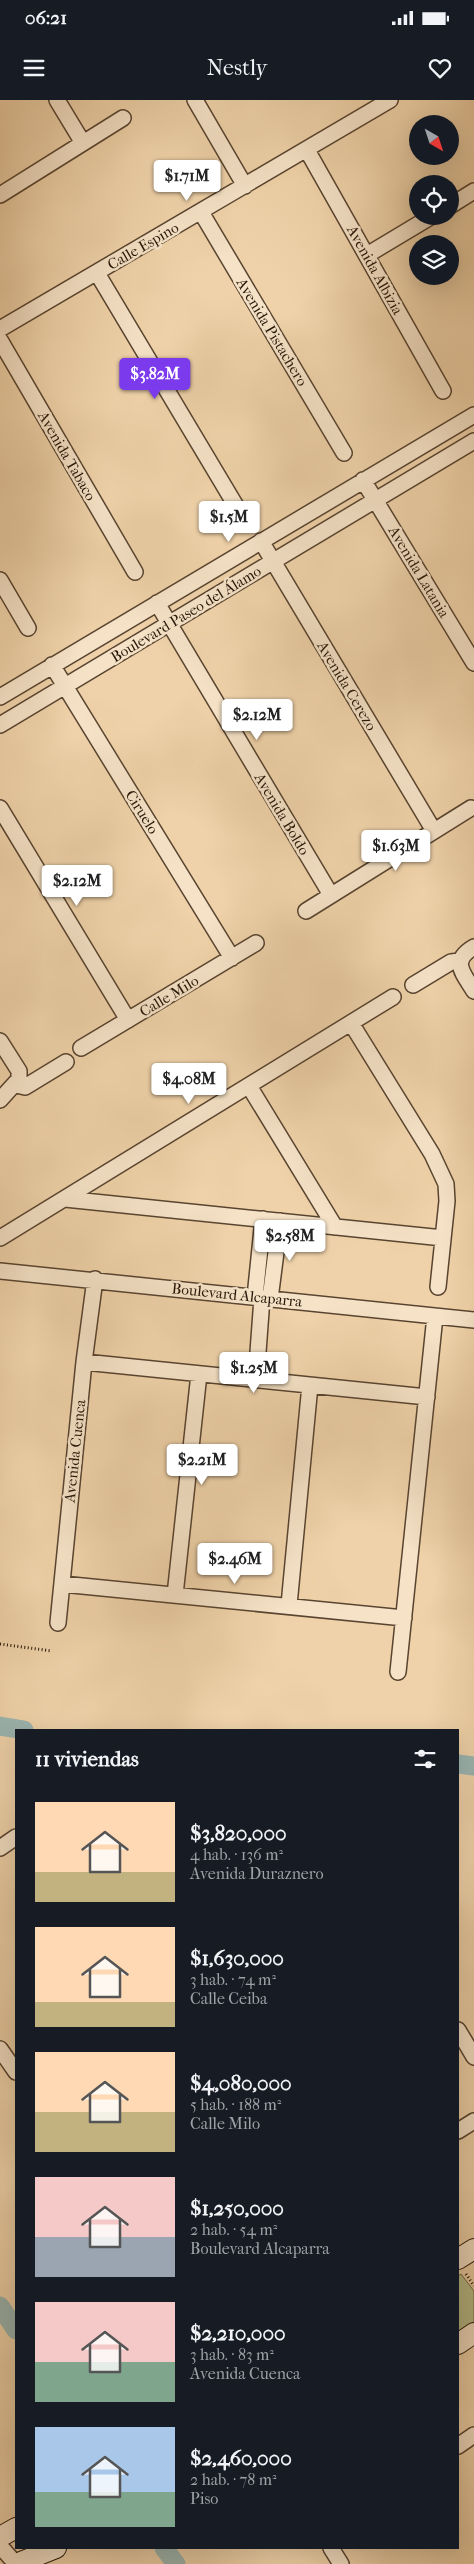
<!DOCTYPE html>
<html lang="es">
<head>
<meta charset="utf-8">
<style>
	:root { --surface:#171b24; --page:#20242c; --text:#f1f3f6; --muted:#9ea1a6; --accent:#7c3aed }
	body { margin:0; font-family:"IM FELL French Canon",serif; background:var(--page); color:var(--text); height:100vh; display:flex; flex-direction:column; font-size:19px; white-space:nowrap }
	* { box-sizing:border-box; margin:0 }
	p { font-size:16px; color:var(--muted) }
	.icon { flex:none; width:28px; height:28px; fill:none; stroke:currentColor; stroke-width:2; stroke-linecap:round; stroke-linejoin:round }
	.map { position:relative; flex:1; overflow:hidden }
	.drawer { position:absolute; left:15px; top:1629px; width:444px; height:820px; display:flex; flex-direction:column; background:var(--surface); border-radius:0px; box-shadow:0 5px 20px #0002 }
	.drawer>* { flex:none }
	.needle { width:32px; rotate:141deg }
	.fabs { position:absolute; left:409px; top:15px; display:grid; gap:10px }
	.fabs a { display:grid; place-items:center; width:50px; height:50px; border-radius:50%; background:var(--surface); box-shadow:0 5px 20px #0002; font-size:25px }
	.price { position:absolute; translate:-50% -42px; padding:0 11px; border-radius:5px; background:#fff; color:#222; font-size:16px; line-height:32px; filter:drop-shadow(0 1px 2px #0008) }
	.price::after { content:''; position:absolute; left:50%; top:30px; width:15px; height:11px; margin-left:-8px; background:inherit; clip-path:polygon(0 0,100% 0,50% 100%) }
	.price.current { background:var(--accent); color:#fff }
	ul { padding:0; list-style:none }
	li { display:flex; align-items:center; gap:15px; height:125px; padding:0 20px }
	li span { display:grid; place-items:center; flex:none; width:140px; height:100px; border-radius:0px; color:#555 }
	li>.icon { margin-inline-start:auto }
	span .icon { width:60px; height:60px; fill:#fffc; stroke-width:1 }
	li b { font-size:21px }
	h2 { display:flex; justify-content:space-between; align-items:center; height:60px; padding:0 20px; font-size:21px }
	.status { display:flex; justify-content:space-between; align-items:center; height:35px; padding:0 25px; background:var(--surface); direction:ltr }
	.status svg { height:14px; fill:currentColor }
	header { display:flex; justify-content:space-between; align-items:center; height:65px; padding:0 20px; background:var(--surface); font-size:22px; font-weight:600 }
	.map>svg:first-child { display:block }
	.green { fill:#b6bd8a; stroke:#6e6948 }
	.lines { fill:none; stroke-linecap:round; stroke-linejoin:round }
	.canal { stroke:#9cb6b1; stroke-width:19 }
	.street-casing { stroke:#584430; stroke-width:18 }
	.secondary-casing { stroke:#251507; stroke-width:22 }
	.path { stroke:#251507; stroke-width:3; stroke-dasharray:1 2.5; stroke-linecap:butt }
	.street { stroke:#f5e2c7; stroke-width:15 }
	.secondary { stroke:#f5e2c7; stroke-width:20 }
	.labels { text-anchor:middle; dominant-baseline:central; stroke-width:5; stroke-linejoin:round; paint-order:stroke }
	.street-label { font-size:15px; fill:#251507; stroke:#f5e2c7 }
</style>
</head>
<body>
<div class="status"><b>06:21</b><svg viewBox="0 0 49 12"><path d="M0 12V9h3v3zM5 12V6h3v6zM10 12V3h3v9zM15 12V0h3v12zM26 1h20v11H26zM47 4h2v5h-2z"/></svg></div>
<header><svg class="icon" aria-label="menu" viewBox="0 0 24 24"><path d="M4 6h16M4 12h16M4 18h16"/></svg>Nestly<svg class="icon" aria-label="heart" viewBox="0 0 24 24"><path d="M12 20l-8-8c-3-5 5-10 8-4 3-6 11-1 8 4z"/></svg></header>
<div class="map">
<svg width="474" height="2464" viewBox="0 0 474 2464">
	<rect width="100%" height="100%" fill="#efd2a9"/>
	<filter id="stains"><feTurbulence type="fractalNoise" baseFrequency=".004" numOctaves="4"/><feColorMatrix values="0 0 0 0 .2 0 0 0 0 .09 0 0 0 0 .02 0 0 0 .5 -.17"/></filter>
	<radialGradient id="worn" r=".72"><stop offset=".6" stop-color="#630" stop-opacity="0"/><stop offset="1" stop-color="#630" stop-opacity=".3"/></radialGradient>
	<path class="green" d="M461,2174L474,2191V2222L458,2233V2176Z"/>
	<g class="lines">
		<path class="canal" d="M0,1626L24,1630
			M458,1664L474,1666
			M0,2206L16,2230
			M164,2448L176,2464"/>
		<defs>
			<path id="street" d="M57,0L83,43
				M195,0L245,86
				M307,50L443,291
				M0,95L123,18
				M450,106L474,91
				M201,112L344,353
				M367,155L432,116
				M97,173L239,411
				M0,229L390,0
				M0,240L135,472
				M363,380L474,563
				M261,441L434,731
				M0,480L28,528
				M157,503L331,795
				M52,565L232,858
				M0,597L474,315
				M0,625L474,341
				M0,708L128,920
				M306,811L471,708
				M474,847C450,861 463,873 474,891
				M413,885L451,862L460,861
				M351,923L432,1054L446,1084L447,1101L438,1187
				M0,941L19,971V979L0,1000
				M81,948L256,843
				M16,985L25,987L66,962
				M249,986L335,1127
				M65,1099L443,1138
				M0,1138L393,897
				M0,1171L474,1220
				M255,1197L263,1119
				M270,1199L280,1121
				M84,1262L427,1297
				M256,1279L262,1198
				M62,1484L404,1518
				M175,1495L199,1274
				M289,1505L310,1285
				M58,1523L84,1262L95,1179
				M398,1572L435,1216
				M0,1748L16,1737
				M458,1930L474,1957
				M0,1949L16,1972
				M458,2031L474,2021
				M458,2346L474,2335
				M0,2446L16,2464
				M331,2448L341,2464"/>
			<path id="secondary" d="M458,2159L474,2149
				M458,2244L474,2233
				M0,2437L16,2428
				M16,2464L56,2448"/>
		</defs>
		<use href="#street" class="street-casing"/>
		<use href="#secondary" class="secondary-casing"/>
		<path class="path" d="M0,1544L52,1551
			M466,2174L474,2186"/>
		<use href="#street" class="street"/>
		<use href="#secondary" class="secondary"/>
	</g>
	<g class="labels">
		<g class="street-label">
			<text transform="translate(143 146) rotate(-30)">Calle Espino</text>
			<text transform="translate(375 170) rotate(61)">Avenida Albizia</text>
			<text transform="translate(272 232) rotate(59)">Avenida Pistachero</text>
			<text transform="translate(67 356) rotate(60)">Avenida Tabaco</text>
			<text transform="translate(419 472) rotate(59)">Avenida Latania</text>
			<text transform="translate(186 514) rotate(-31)">Boulevard Paseo del Álamo</text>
			<text transform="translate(347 586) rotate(59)">Avenida Cerezo</text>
			<text transform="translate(142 712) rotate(58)">Ciruelo</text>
			<text transform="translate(282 714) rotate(59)">Avenida Boldo</text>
			<text transform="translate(169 896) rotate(-31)">Calle Milo</text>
			<text transform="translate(237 1195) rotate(6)">Boulevard Alcaparra</text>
			<text transform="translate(75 1351) rotate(-84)">Avenida Cuenca</text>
		</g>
	</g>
	<rect width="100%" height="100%" filter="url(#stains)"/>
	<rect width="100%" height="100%" fill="url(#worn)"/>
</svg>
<div class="fabs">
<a><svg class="needle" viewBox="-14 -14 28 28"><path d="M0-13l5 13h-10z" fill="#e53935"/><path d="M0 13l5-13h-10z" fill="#9ea1a6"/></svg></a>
<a><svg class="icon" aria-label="locate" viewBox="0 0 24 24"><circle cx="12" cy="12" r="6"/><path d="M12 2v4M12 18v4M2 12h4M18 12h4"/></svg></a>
<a><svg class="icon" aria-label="layers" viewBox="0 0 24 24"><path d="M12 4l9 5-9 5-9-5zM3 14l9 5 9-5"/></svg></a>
</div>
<b class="price" style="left:187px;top:102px">$1.71M</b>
<b class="price current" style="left:155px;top:300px">$3.82M</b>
<b class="price" style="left:229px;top:443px">$1.5M</b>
<b class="price" style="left:257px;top:641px">$2.12M</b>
<b class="price" style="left:396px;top:772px">$1.63M</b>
<b class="price" style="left:77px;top:807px">$2.12M</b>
<b class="price" style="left:189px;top:1005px">$4.08M</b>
<b class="price" style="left:290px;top:1162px">$2.58M</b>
<b class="price" style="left:254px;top:1294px">$1.25M</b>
<b class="price" style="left:202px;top:1386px">$2.21M</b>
<b class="price" style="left:235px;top:1485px">$2.46M</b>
<section class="drawer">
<h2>11 viviendas<svg class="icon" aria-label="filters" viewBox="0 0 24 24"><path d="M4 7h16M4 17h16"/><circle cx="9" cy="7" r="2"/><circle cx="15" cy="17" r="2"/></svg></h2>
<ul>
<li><span style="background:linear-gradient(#ffd9b3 70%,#c2b280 0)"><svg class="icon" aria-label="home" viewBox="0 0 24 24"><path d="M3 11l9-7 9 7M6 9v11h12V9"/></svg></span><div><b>$3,820,000</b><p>4 hab. · 136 m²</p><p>Avenida Duraznero</p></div></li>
<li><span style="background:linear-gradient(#ffd9b3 75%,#c2b280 0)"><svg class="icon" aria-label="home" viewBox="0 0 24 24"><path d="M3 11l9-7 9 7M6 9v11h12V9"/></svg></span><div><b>$1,630,000</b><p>3 hab. · 74 m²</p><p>Calle Ceiba</p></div></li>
<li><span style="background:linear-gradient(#ffd9b3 60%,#c2b280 0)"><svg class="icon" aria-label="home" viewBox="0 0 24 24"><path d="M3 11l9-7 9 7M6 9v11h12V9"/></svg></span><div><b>$4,080,000</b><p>5 hab. · 188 m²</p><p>Calle Milo</p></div></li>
<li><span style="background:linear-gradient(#f6c9c9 60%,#9aa5b1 0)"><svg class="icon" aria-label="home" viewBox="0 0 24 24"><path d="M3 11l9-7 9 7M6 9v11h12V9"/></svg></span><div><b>$1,250,000</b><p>2 hab. · 54 m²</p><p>Boulevard Alcaparra</p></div></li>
<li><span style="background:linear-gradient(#f6c9c9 60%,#7fa58c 0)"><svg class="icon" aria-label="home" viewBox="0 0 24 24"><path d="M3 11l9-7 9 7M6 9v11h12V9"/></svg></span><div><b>$2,210,000</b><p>3 hab. · 83 m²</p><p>Avenida Cuenca</p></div></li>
<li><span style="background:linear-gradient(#a9c7e8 65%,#7fa58c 0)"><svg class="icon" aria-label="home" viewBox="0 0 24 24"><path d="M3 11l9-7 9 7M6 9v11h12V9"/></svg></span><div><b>$2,460,000</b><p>2 hab. · 78 m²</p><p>Piso</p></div></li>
</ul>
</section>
</div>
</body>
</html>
